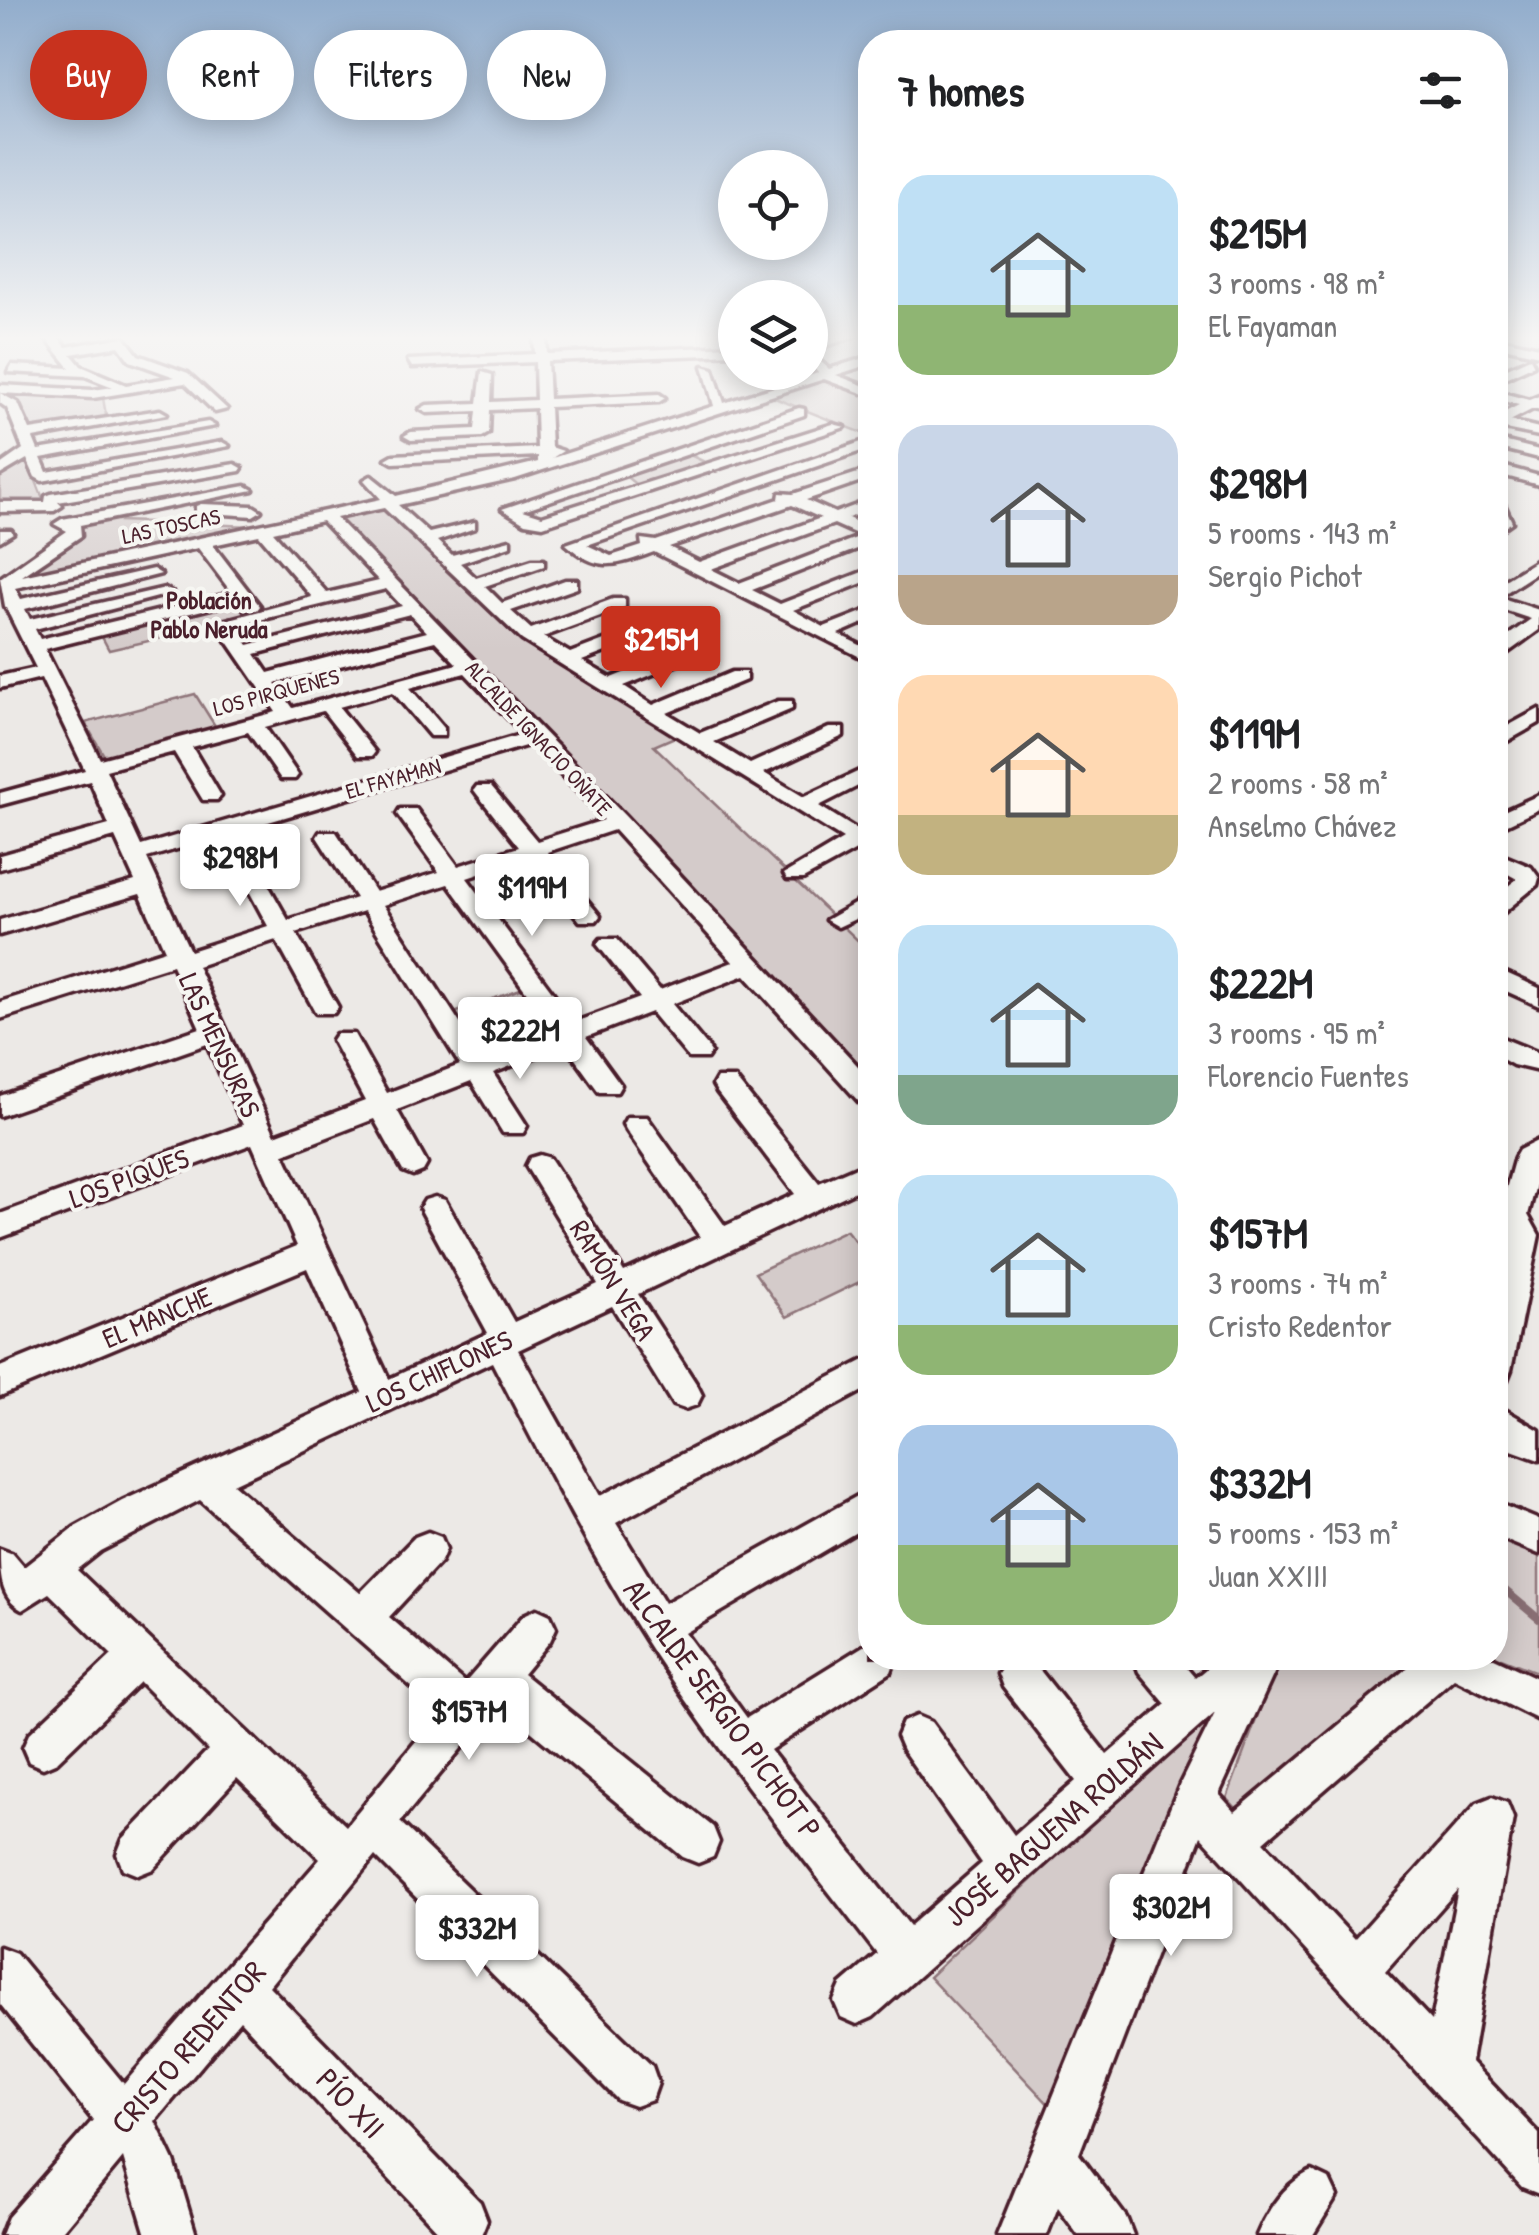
<!DOCTYPE html>
<html lang="en">
<head>
<meta charset="utf-8">
<style>
	:root { --surface:#fff; --page:#f2f2f2; --text:#202124; --muted:#757577; --accent:#c8321e }
	body { margin:0; font-family:"Patrick Hand",sans-serif; background:var(--page); color:var(--text); height:100vh; display:flex; flex-direction:column; font-size:38px; white-space:nowrap }
	* { box-sizing:border-box; margin:0 }
	p { font-size:32px; color:var(--muted) }
	.icon { flex:none; width:55px; height:55px; fill:none; stroke:currentColor; stroke-width:2; stroke-linecap:round; stroke-linejoin:round }
	.map { position:relative; flex:1; overflow:hidden }
	.details { position:absolute; left:858px; top:30px; width:650px; height:1640px; display:flex; flex-direction:column; background:var(--surface); border-radius:40px; box-shadow:0 5px 25px #0003 }
	.details>* { flex:none }
	.banner { position:absolute; left:30px; top:30px; width:678px; height:90px; display:flex; gap:20px }
	.tools { position:absolute; left:718px; top:150px; display:grid; gap:20px }
	.tools a { display:grid; place-items:center; width:110px; height:110px; border-radius:50%; background:var(--surface); box-shadow:0 5px 25px #0003; font-size:50px }
	.price { position:absolute; translate:-50% -85px; padding:0 22px; border-radius:10px; background:#fff; color:#222; font-size:32px; line-height:65px; filter:drop-shadow(0 2px 5px #0008) }
	.price::after { content:''; position:absolute; left:50%; top:60px; width:30px; height:22px; margin-left:-15px; background:inherit; clip-path:polygon(0 0,100% 0,50% 100%) }
	.price.active { background:var(--accent); color:#fff }
	ul { padding:0; list-style:none }
	li { display:flex; align-items:center; gap:30px; height:250px; padding:0 40px }
	li span { display:grid; place-items:center; flex:none; width:280px; height:200px; border-radius:30px; color:#555 }
	li>.icon { margin-inline-start:auto }
	span .icon { width:120px; height:120px; fill:#fffc; stroke-width:1 }
	li b { font-size:42px }
	h2 { display:flex; justify-content:space-between; align-items:center; height:120px; padding:0 40px; font-size:42px }
	.chip { padding:0 35px; border-radius:45px; background:var(--surface); box-shadow:0 5px 25px #0003; font-size:35px; line-height:90px }
	.chip.active { background:var(--accent); color:#fff }
	.map>svg:first-child { display:block }
	.green { fill:#d4cbca; stroke:#8f757a; stroke-width:2.5 }
	.lines { fill:none; stroke-linecap:round; stroke-linejoin:round }
	.stream { stroke:#886e73; stroke-width:8 }
	.minor-casing { stroke:#4a1f2b; stroke-width:7 }
	.minor { fill:#f6f6f2; fill-rule:evenodd }
	.labels { text-anchor:middle; dominant-baseline:central; stroke-width:8; stroke-linejoin:round; paint-order:stroke }
	.far-street-label { font-size:22px; fill:#4a1f2b; stroke:#f6f6f2 }
	.far-neighbourhood-label { font-size:25px; font-weight:bold; fill:#4a1f2b; stroke:#f6f6f2 }
	.street-label { font-size:28px; fill:#4a1f2b; stroke:#f6f6f2 }
	.near-street-label { font-size:32px; fill:#4a1f2b; stroke:#f6f6f2 }
</style>
</head>
<body>
<div class="map">
<svg width="1539" height="2235" viewBox="0 0 1539 2235">
	<rect width="100%" height="100%" fill="#ece9e6"/>
	<filter id="ink" filterUnits="userSpaceOnUse"><feTurbulence type="fractalNoise" baseFrequency=".01" numOctaves="2"/><feDisplacementMap in="SourceGraphic" scale="20" xChannelSelector="R" yChannelSelector="G"/><feConvolveMatrix kernelMatrix="1 2 1 2 8 2 1 2 1" color-interpolation-filters="sRGB"/></filter>
	<g filter="url(#ink)">
		<path class="green" d="M823,380L870,396V436L772,397Z
			M4,394L103,398L107,421L33,431L20,404Z
			M688,454L711,465L639,487L623,474Z
			M26,456L44,501L0,503V474Z
			M382,509L515,636L677,736L654,746L870,952V1075L341,519Z
			M129,513L121,521L254,526L15,580L77,537L81,532L78,526Z
			M241,599L253,613L249,616L194,629L183,613Z
			M166,620L175,635L109,650L101,635Z
			M195,694L217,729L105,757L85,723Z
			M523,988L543,1013L474,1040L454,1013Z
			M846,1230L870,1259V1277L787,1317L755,1273Z
			M1495,1528L1539,1547V1673L1501,1658L1519,1673L1482,1658H1495Z
			M1279,1658H1401L1422,1664L1239,1811L1227,1798Z
			M1221,1700L1054,2110L929,1977Z"/>
		<g class="lines">
			<path class="stream" d="M1495,1582L1539,1619"/>
			<defs>
				<path id="minor" d="M45,337H58L66,347L124,337L138,355L188,373L227,409L215,412L185,383L93,398L0,393V385L93,390L113,387L85,376L8,372L12,365L70,368ZM119,346L130,361L175,377L126,385L81,366L71,354Z
					M534,337H546L547,354L735,346V354L547,361L549,399L659,394L665,398L659,402L549,407L551,447L563,451L552,458L714,406L703,366L713,369L724,403L818,373L810,363V352L829,369L870,356V364L836,375L870,388V396L824,379L515,479L398,505L429,533L475,522V528L437,541L452,555L510,540V546L460,563L476,578L532,560H544V566L485,586L502,603L565,580H577V588L511,611L531,629L613,599H625V607L543,637L570,653L646,624H658V632L582,661L611,678L688,647H700V655L624,686L653,705L732,672H746V680L667,713L700,733L778,701H792V709L714,742L750,764L829,728H843V736L764,773L804,797L870,766V780L819,806L859,831L870,828V854L858,849L803,879H787L784,874L843,839L522,640L384,508L336,518L626,817L870,1079V1106L860,1103L745,975L672,1004L707,1046L711,1052L707,1058H689L651,1012L586,1037L621,1085L617,1092H599L565,1045L493,1073L527,1126L523,1133H503L471,1081L397,1110L427,1164L423,1171L413,1175L403,1171L374,1119L284,1154L389,1379L488,1333L420,1208L425,1200L435,1197L445,1200L514,1322L598,1284L526,1166L530,1158L540,1155L550,1158L624,1272L700,1237L627,1131L623,1124L627,1117H647L725,1226L795,1194L717,1092L713,1085L717,1078H735L819,1183L870,1161V1184L638,1294L697,1385L702,1395L697,1405L685,1409L673,1405L612,1306L518,1350L600,1496L870,1357V1387L616,1523L665,1603L870,1489V1524L685,1633L747,1718L870,1642V1658H896L891,1672L770,1750L910,1926L982,1863L903,1750L897,1736L903,1722L917,1716L931,1722L1014,1835L1076,1781L1003,1687L998,1673L1008,1658L1031,1659L1107,1755L1166,1704L1139,1672L1134,1658H1178L1195,1678L1219,1658H1281L1219,1794L1235,1812L1419,1658H1494L1539,1679V1720L1454,1678L1264,1842L1355,1939L1477,1803L1492,1797L1507,1803L1513,1818L1471,2062L1539,2134V2194L1522,2187L1201,1836L1079,2154L1126,2217L1133,2235H1078L1058,2207L1047,2235H997L1180,1784L1215,1713L873,2017L857,2024L841,2017L834,2001L841,1985L877,1954C801,1855 723,1759 655,1655C594,1561 543,1461 492,1362L233,1484L360,1593L415,1537L428,1532L441,1537L446,1549L441,1561L389,1617L465,1683L524,1615L537,1609L550,1615L556,1628L550,1641L523,1674L713,1827L719,1842L713,1857L698,1863L683,1857L498,1704L400,1822L652,2066L658,2083L652,2100L635,2106L618,2100L375,1856L269,1986L480,2202L487,2220L481,2235H442L240,2020L155,2121L174,2161L196,2235H146L123,2158L59,2235H1L8,2217L93,2120L0,2004V1947L16,1953L124,2084L320,1859L237,1778L153,1869L138,1875L123,1869L117,1854L123,1839L208,1750L140,1682L57,1762L43,1768L29,1762L23,1748L29,1734L112,1655L49,1593L22,1610C0,1598 0,1575 0,1549L13,1554L24,1567L75,1527L122,1501L362,1392L307,1268L0,1396V1367L297,1246L252,1144L0,1238V1214L243,1125L207,1044L0,1116V1096L200,1028L172,965L0,1019V1002L165,950L140,894L0,935V920L135,881L115,837L0,869V855L109,825L90,781L0,805V793L85,770L41,678L0,688V676L36,668L5,606L0,578L67,531L54,524L62,519L246,486L253,490L80,525L81,536L22,576L381,499L364,480L371,476L396,496L538,462V456L393,463L386,459L393,455L537,448L536,408L490,410L489,433L482,437L411,440L404,436L411,432L475,429L477,411L427,413L420,409L427,405L478,403L482,372L492,375L491,402L536,400L535,362L412,367L408,360L535,354ZM322,521L379,581L327,593L273,532ZM259,535L312,597L215,623L276,712L100,759L45,649L239,601L245,610H257L260,606L213,545ZM198,548L232,593L40,639L35,629L173,593L165,588L30,619L25,609L161,574L153,569L21,599L15,588ZM386,589L402,606L248,645L235,626ZM410,614L427,632L268,673L255,654ZM435,641L457,664L293,708L275,683ZM465,673L523,734L141,846L106,770L174,752L203,800H217L221,796L192,747L248,732L281,779H295L298,775L265,727L323,711L358,756H372L375,752L339,707L393,692L430,736H444V728L410,688ZM532,744L604,820L537,841L491,786H477L474,790L477,794L519,847L458,866L416,809H400L397,814L439,872L375,892L336,832H320L317,837L356,898L288,920L253,858H237L234,863L268,926L190,951L147,858ZM614,830L733,962L660,990L617,939H601L597,944L601,949L640,998L575,1022L467,878L528,858L580,921H596L600,916L596,911L547,852ZM448,884L554,1030L482,1057L383,905ZM364,911L460,1065L387,1093L354,1034H336L332,1040L365,1101L275,1135L197,966L276,940L316,1013H334L338,1007L296,933ZM200,1500L440,1712L346,1826L77,1570L101,1551ZM1458,1889L1432,2021L1385,1971Z
					M832,337H853L810,351V343Z
					M1495,337L1539,347V355L1495,345Z
					M1530,358L1534,365L1504,379L1495,378L1496,373Z
					M1495,391L1529,400L1539,396V410L1533,409L1510,421L1539,428V436L1495,427V417L1519,405L1495,399Z
					M0,393L18,403L30,430L160,410L167,414L33,438L38,450L208,422L215,426L41,458L47,472L222,442L229,446L42,481L35,477L27,459L0,475V465L23,449L7,408L0,403Z
					M799,408L804,409V415L523,510L542,516L833,424L845,427L543,526L525,523L502,509Z
					M870,439V448L587,545L611,556L642,546L641,539L656,541L779,499L780,493L793,494L870,469V478L806,500L835,513L870,500V510L848,518L870,528V544L752,590L780,604L870,569V580L793,610L824,627L870,609V620L838,634L870,650V662L654,552C616,565 599,574 566,544ZM792,505L821,518L699,562L669,547ZM834,524L861,536L739,583L711,569Z
					M1495,439L1539,450V458L1495,447Z
					M235,464L242,468L240,471L58,502L62,506L54,511L0,512V502H45L46,496L51,494Z
					M1495,464L1539,476V485L1495,473Z
					M1495,497L1503,502L1512,522L1495,534Z
					M201,504L253,506L261,511L253,516L196,512V506Z
					M0,530H11L13,533L0,541Z
					M1539,559V571L1499,597L1539,610V630L1503,656L1495,657V645L1531,619L1495,607V586Z
					M1539,709V723L1495,748V733Z
					M1539,795V809L1495,830V815Z
					M1495,852L1531,867L1539,878L1537,885L1503,913L1495,915V896L1517,879L1495,867Z
					M870,895V912L838,927L826,920Z
					M1495,968L1539,988V1006L1495,986Z
					M1495,1035L1539,1053V1071L1513,1065L1495,1055Z
					M1539,1140V1173L1528,1215L1539,1235L1511,1370L1507,1380L1495,1384V1298L1509,1234L1498,1218L1515,1157L1519,1150Z
					M1495,1404L1539,1430V1460L1506,1448L1495,1439Z
					M1495,1502L1539,1520V1554L1495,1536Z
					M1312,2171L1329,2179L1337,2196L1313,2235H1257C1268,2209 1286,2182 1312,2171Z"/>
			</defs>
			<use href="#minor" class="minor-casing"/>
			<use href="#minor" class="minor"/>
		</g>
	</g>
	<linearGradient id="sky" x2="0" y2="1"><stop stop-color="#92adcc"/><stop offset="0.52" stop-color="#f6f5f4"/><stop offset="1" stop-color="#f6f5f4" stop-opacity="0"/></linearGradient>
	<rect width="1539" height="650" fill="url(#sky)"/>
	<g class="labels">
		<g class="far-street-label">
			<text transform="translate(171 526) rotate(-12)">LAS TOSCAS</text>
			<text transform="translate(276 692) rotate(-15)">LOS PIRQUENES</text>
			<text transform="translate(539 738) rotate(47)">ALCALDE IGNACIO OÑATE</text>
			<text transform="translate(393 778) rotate(-16)">EL FAYAMAN</text>
		</g>
		<g class="far-neighbourhood-label">
			<text x="209" y="600">Población<tspan x="209" dy="29">Pablo Neruda</tspan></text>
		</g>
		<g class="street-label">
			<text transform="translate(220 1045) rotate(65)">LAS MENSURAS</text>
			<text transform="translate(129 1178) rotate(-20)">LOS PIQUES</text>
			<text transform="translate(613 1280) rotate(58)">RAMÓN VEGA</text>
			<text transform="translate(157 1317) rotate(-23)">EL MANCHE</text>
			<text transform="translate(439 1371) rotate(-25)">LOS CHIFLONES</text>
		</g>
		<g class="near-street-label">
			<text transform="translate(723 1709) rotate(54)">ALCALDE SERGIO PICHOT P</text>
			<text transform="translate(1053 1829) rotate(-41)">JOSÉ BAGUENA ROLDÁN</text>
			<text transform="translate(188 2047) rotate(-49)">CRISTO REDENTOR</text>
			<text transform="translate(351 2103) rotate(46)">PÍO XII</text>
		</g>
	</g>
</svg>
<div class="tools">
<a><svg class="icon" aria-label="locate" viewBox="0 0 24 24"><circle cx="12" cy="12" r="6"/><path d="M12 2v4M12 18v4M2 12h4M18 12h4"/></svg></a>
<a><svg class="icon" aria-label="layers" viewBox="0 0 24 24"><path d="M12 4l9 5-9 5-9-5zM3 14l9 5 9-5"/></svg></a>
</div>
<b class="price active" style="left:661px;top:691px">$215M</b>
<b class="price" style="left:240px;top:909px">$298M</b>
<b class="price" style="left:532px;top:939px">$119M</b>
<b class="price" style="left:520px;top:1082px">$222M</b>
<b class="price" style="left:469px;top:1763px">$157M</b>
<b class="price" style="left:1171px;top:1959px">$302M</b>
<b class="price" style="left:477px;top:1980px">$332M</b>
<div class="banner">
<a class="chip active">Buy</a>
<a class="chip">Rent</a>
<a class="chip">Filters</a>
<a class="chip">New</a>
</div>
<section class="details">
<h2>7 homes<svg class="icon" aria-label="filters" viewBox="0 0 24 24"><path d="M4 7h16M4 17h16"/><circle cx="9" cy="7" r="2"/><circle cx="15" cy="17" r="2"/></svg></h2>
<ul>
<li><span style="background:linear-gradient(#bfe0f5 65%,#8fb573 0)"><svg class="icon" aria-label="home" viewBox="0 0 24 24"><path d="M3 11l9-7 9 7M6 9v11h12V9"/></svg></span><div><b>$215M</b><p>3 rooms · 98 m²</p><p>El Fayaman</p></div></li>
<li><span style="background:linear-gradient(#c9d6e8 75%,#b9a48a 0)"><svg class="icon" aria-label="home" viewBox="0 0 24 24"><path d="M3 11l9-7 9 7M6 9v11h12V9"/></svg></span><div><b>$298M</b><p>5 rooms · 143 m²</p><p>Sergio Pichot</p></div></li>
<li><span style="background:linear-gradient(#ffd9b3 70%,#c2b280 0)"><svg class="icon" aria-label="home" viewBox="0 0 24 24"><path d="M3 11l9-7 9 7M6 9v11h12V9"/></svg></span><div><b>$119M</b><p>2 rooms · 58 m²</p><p>Anselmo Chávez</p></div></li>
<li><span style="background:linear-gradient(#bfe0f5 75%,#7fa58c 0)"><svg class="icon" aria-label="home" viewBox="0 0 24 24"><path d="M3 11l9-7 9 7M6 9v11h12V9"/></svg></span><div><b>$222M</b><p>3 rooms · 95 m²</p><p>Florencio Fuentes</p></div></li>
<li><span style="background:linear-gradient(#bfe0f5 75%,#8fb573 0)"><svg class="icon" aria-label="home" viewBox="0 0 24 24"><path d="M3 11l9-7 9 7M6 9v11h12V9"/></svg></span><div><b>$157M</b><p>3 rooms · 74 m²</p><p>Cristo Redentor</p></div></li>
<li><span style="background:linear-gradient(#a9c7e8 60%,#8fb573 0)"><svg class="icon" aria-label="home" viewBox="0 0 24 24"><path d="M3 11l9-7 9 7M6 9v11h12V9"/></svg></span><div><b>$332M</b><p>5 rooms · 153 m²</p><p>Juan XXIII</p></div></li>
</ul>
</section>
</div>
</body>
</html>
